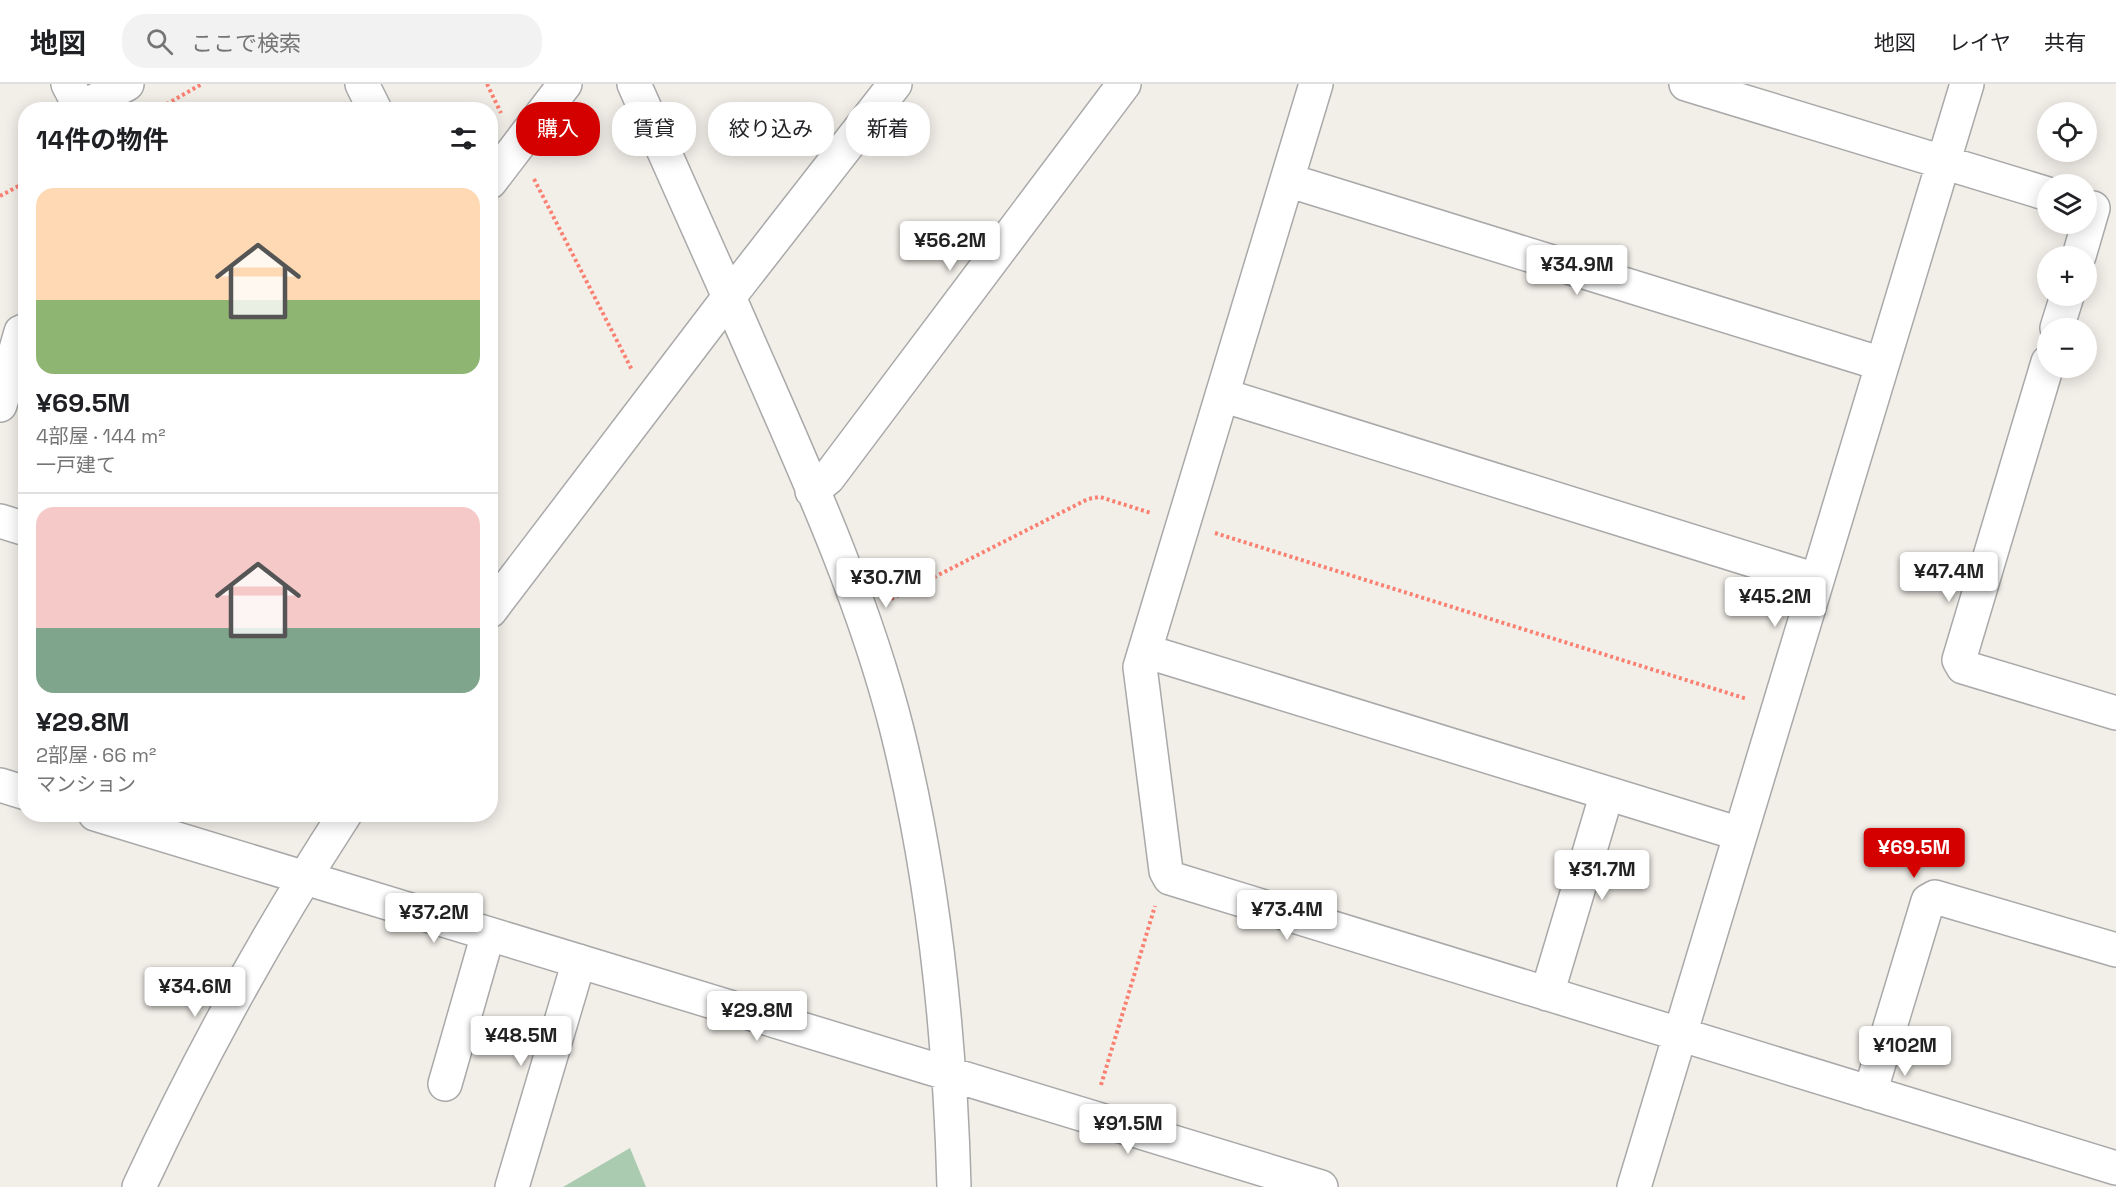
<!DOCTYPE html>
<html lang="ja">
<head>
<meta charset="utf-8">
<style>
	:root { --surface:#fff; --page:#f2f2f2; --text:#202124; --muted:#757577; --line:#e0e0e0; --accent:#d40000 }
	body { margin:0; font-family:"Space Grotesk","Noto Sans JP",sans-serif; background:var(--page); color:var(--text); height:100vh; display:flex; flex-direction:column; font-size:22px; white-space:nowrap }
	* { box-sizing:border-box; margin:0 }
	p { font-size:20px; color:var(--muted) }
	.icon { flex:none; width:33px; height:33px; fill:none; stroke:currentColor; stroke-width:2; stroke-linecap:round; stroke-linejoin:round }
	.map { position:relative; flex:1; overflow:hidden }
	.drawer { position:absolute; left:18px; top:18px; width:480px; height:720px; display:flex; flex-direction:column; background:var(--surface); border-radius:24px; box-shadow:0 3px 15px #0003 }
	.drawer>* { flex:none }
	.top-card { position:absolute; left:516px; top:18px; width:570px; height:54px; display:flex; gap:12px }
	.buttons { position:absolute; left:2037px; top:18px; display:grid; gap:12px }
	.buttons a { display:grid; place-items:center; width:60px; height:60px; border-radius:50%; background:var(--surface); box-shadow:0 3px 15px #0003; font-size:30px }
	.price { position:absolute; translate:-50% -51px; padding:0 14px; border-radius:6px; background:#fff; color:#222; font-size:20px; line-height:39px; filter:drop-shadow(0 2px 3px #0008) }
	.price::after { content:''; position:absolute; left:50%; top:36px; width:18px; height:14px; margin-left:-9px; background:inherit; clip-path:polygon(0 0,100% 0,50% 100%) }
	.price.selected { background:var(--accent); color:#fff }
	ul { padding:0; list-style:none }
	li { display:grid; align-content:center; gap:12px; height:318px; padding:0 18px }
	li+li { border-top:2px solid var(--line) }
	li span { display:grid; place-items:center; height:186px; border-radius:18px; color:#555 }
	li>.icon { margin-inline-start:auto }
	span .icon { width:108px; height:108px; fill:#fffc; stroke-width:1 }
	li b { font-size:26px }
	h2 { display:flex; justify-content:space-between; align-items:center; height:72px; padding:0 18px; font-size:26px }
	.tag { padding:0 21px; border-radius:24px; background:var(--surface); box-shadow:0 3px 15px #0003; font-size:21px; line-height:54px }
	.tag.selected { background:var(--accent); color:#fff }
	header { display:flex; align-items:center; gap:36px; box-sizing:border-box; height:84px; padding:0 30px; background:var(--surface); border-bottom:2px solid var(--line) }
	header strong { font-size:28px }
	nav { display:flex; gap:33px; margin-inline-start:auto; font-size:21px }
	.search { width:420px; height:54px; background:var(--page); display:flex; align-items:center; gap:15px; box-sizing:border-box; padding:0 21px; border-radius:24px; color:var(--muted); font-size:22px }
	.map>svg:first-child { display:block }
	.cemetery { fill:#aacbaf }
	.lines { fill:none; stroke-linecap:round; stroke-linejoin:round }
	.minor-casing { stroke:#a9a9a9; stroke-width:36 }
	.path { stroke:#fa8072; stroke-width:4; stroke-dasharray:3 3; stroke-linecap:butt }
	.minor { stroke:#fff; stroke-width:33 }
</style>
</head>
<body>
<header>
<strong>地図</strong>
<div class="search"><svg class="icon" aria-label="search" viewBox="0 0 24 24"><circle cx="10" cy="10" r="6"/><path d="M15 15l6 6"/></svg>ここで検索</div>
<nav><a>地図</a><a>レイヤ</a><a>共有</a></nav>
</header>
<div class="map">
<svg width="2116" height="1103" viewBox="0 0 2116 1103">
	<rect width="100%" height="100%" fill="#f2efe9"/>
	<path class="cemetery" d="M630,1064L646,1103H563Z"/>
	<g class="lines">
		<defs>
			<path id="minor" d="M68,0L79,21L85,22L127,0
				M362,0L375,26
				M895,0L729,213C789,352 860,499 897,646C934,795 950,950 954,1103
				M1316,0L1140,583L1166,787L1170,794L2116,1084
				M1686,0L2048,110
				M1287,96L1882,280
				M490,98L565,0
				M2079,172L2093,124
				M2057,244L2067,212
				M2048,278L1959,576L1963,583L2116,629
				M1222,311L1816,496
				M0,321L21,248L26,246
				M812,407L828,394L1124,0
				M0,437L26,445
				M490,527L729,213L634,0
				M1145,567L1740,750
				M0,701L26,709
				M95,730L1321,1103
				M1547,910L1607,709
				M445,1000L488,850
				M1870,1009L1928,817L1935,813L2116,866
				M139,1103C199,974 267,850 345,730
				M512,1103L579,877
				M1634,1103L1967,0"/>
		</defs>
		<use href="#minor" class="minor-casing"/>
		<path class="path" d="M487,0L501,29
			M156,26L202,0
			M534,95L632,286
			M0,112L26,98
			M1215,449L1747,615
			M891,515L1088,415L1100,413L1151,429
			M1101,1001L1155,822"/>
		<use href="#minor" class="minor"/>
	</g>
</svg>
<div class="buttons">
<a><svg class="icon" aria-label="locate" viewBox="0 0 24 24"><circle cx="12" cy="12" r="6"/><path d="M12 2v4M12 18v4M2 12h4M18 12h4"/></svg></a>
<a><svg class="icon" aria-label="layers" viewBox="0 0 24 24"><path d="M12 4l9 5-9 5-9-5zM3 14l9 5 9-5"/></svg></a>
<a>+</a>
<a>−</a>
</div>
<b class="price" style="left:950px;top:188px">¥56.2M</b>
<b class="price" style="left:1577px;top:212px">¥34.9M</b>
<b class="price" style="left:1949px;top:519px">¥47.4M</b>
<b class="price" style="left:886px;top:525px">¥30.7M</b>
<b class="price" style="left:1775px;top:544px">¥45.2M</b>
<b class="price selected" style="left:1914px;top:795px">¥69.5M</b>
<b class="price" style="left:1602px;top:817px">¥31.7M</b>
<b class="price" style="left:1287px;top:857px">¥73.4M</b>
<b class="price" style="left:434px;top:860px">¥37.2M</b>
<b class="price" style="left:195px;top:934px">¥34.6M</b>
<b class="price" style="left:757px;top:958px">¥29.8M</b>
<b class="price" style="left:521px;top:983px">¥48.5M</b>
<b class="price" style="left:1905px;top:993px">¥102M</b>
<b class="price" style="left:1128px;top:1071px">¥91.5M</b>
<div class="top-card">
<a class="tag selected">購入</a>
<a class="tag">賃貸</a>
<a class="tag">絞り込み</a>
<a class="tag">新着</a>
</div>
<section class="drawer">
<h2>14件の物件<svg class="icon" aria-label="filters" viewBox="0 0 24 24"><path d="M4 7h16M4 17h16"/><circle cx="9" cy="7" r="2"/><circle cx="15" cy="17" r="2"/></svg></h2>
<ul>
<li><span style="background:linear-gradient(#ffd9b3 60%,#8fb573 0)"><svg class="icon" aria-label="home" viewBox="0 0 24 24"><path d="M3 11l9-7 9 7M6 9v11h12V9"/></svg></span><div><b>¥69.5M</b><p>4部屋 · 144 m²</p><p>一戸建て</p></div></li>
<li><span style="background:linear-gradient(#f6c9c9 65%,#7fa58c 0)"><svg class="icon" aria-label="home" viewBox="0 0 24 24"><path d="M3 11l9-7 9 7M6 9v11h12V9"/></svg></span><div><b>¥29.8M</b><p>2部屋 · 66 m²</p><p>マンション</p></div></li>
</ul>
</section>
</div>
</body>
</html>
